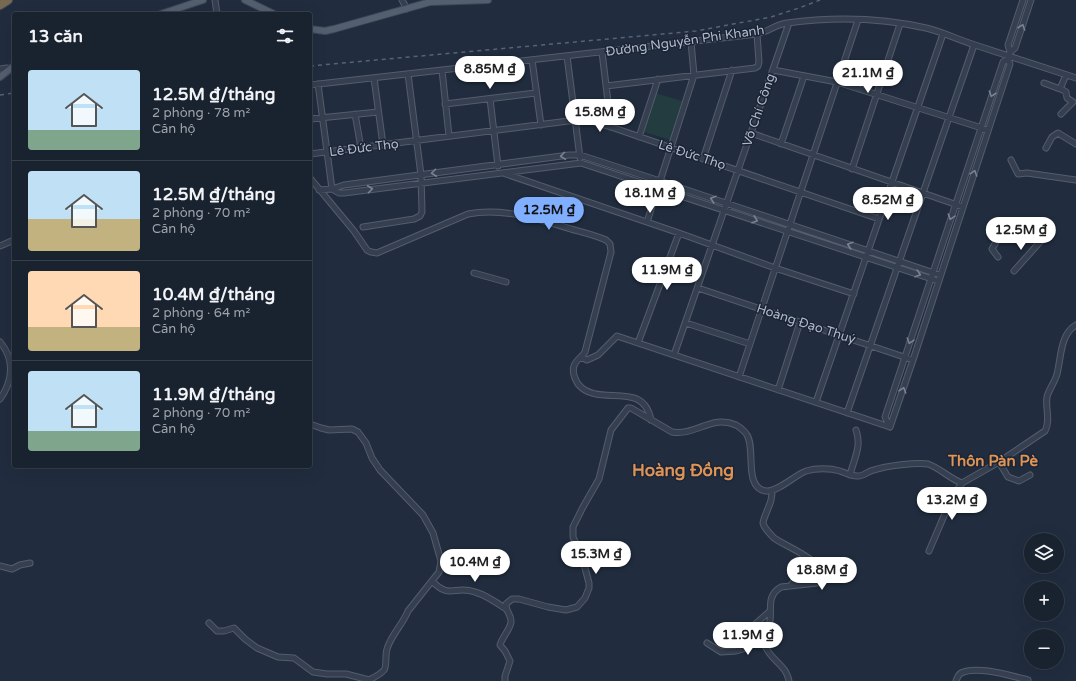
<!DOCTYPE html>
<html lang="vi">
<head>
<meta charset="utf-8">
<style>
	:root { --surface:#19222f; --page:#222a37; --text:#f1f3f6; --muted:#9fa4aa; --line:#373f4b; --accent:#81afff }
	body { margin:0; font-family:"Varela Round",sans-serif; background:var(--page); color:var(--text); height:100vh; display:flex; flex-direction:column; font-size:15px; white-space:nowrap }
	* { box-sizing:border-box; margin:0 }
	p { font-size:13px; color:var(--muted) }
	.icon { flex:none; width:22px; height:22px; fill:none; stroke:currentColor; stroke-width:2; stroke-linecap:round; stroke-linejoin:round }
	.map { position:relative; flex:1; overflow:hidden }
	.drawer { position:absolute; left:12px; top:12px; width:300px; height:456px; display:flex; flex-direction:column; background:var(--surface); border-radius:4px; box-shadow:0 4px 16px #0002,0 0 0 1px var(--line) }
	.drawer>* { flex:none }
	.buttons { position:absolute; left:1024px; top:533px; display:grid; gap:8px }
	.buttons a { display:grid; place-items:center; width:40px; height:40px; border-radius:50%; background:var(--surface); box-shadow:0 4px 16px #0002,0 0 0 1px var(--line); font-size:20px }
	.price { position:absolute; translate:-50% -34px; padding:0 9px; border-radius:14px; background:#fff; color:#222; font-size:13px; line-height:26px; filter:drop-shadow(0 1px 2px #0008) }
	.price::after { content:''; position:absolute; left:50%; top:24px; width:12px; height:9px; margin-left:-6px; background:inherit; clip-path:polygon(0 0,100% 0,50% 100%) }
	.price.on { background:var(--accent); color:#111 }
	ul { padding:0; list-style:none }
	li { display:flex; align-items:center; gap:12px; height:100px; padding:0 16px }
	li+li { border-top:1px solid var(--line) }
	li span { display:grid; place-items:center; flex:none; width:112px; height:80px; border-radius:4px; color:#555 }
	li>.icon { margin-inline-start:auto }
	span .icon { width:48px; height:48px; fill:#fffc; stroke-width:1 }
	li b { font-size:17px }
	h2 { display:flex; justify-content:space-between; align-items:center; height:48px; padding:0 16px; font-size:17px }
	.map>svg:first-child { display:block }
	.pitch { fill:#233c40 }
	.lines { fill:none; stroke-linecap:round; stroke-linejoin:round }
	.minor-casing { stroke:#535d6d; stroke-width:7 }
	.major-casing { stroke:#3e4858; stroke-width:8 }
	.highway-casing { stroke:#404a5a; stroke-width:10 }
	.minor { stroke:#353f4f; stroke-width:5 }
	.major { stroke:#535e6f; stroke-width:6 }
	.highway { stroke:#766851; stroke-width:8 }
	.rail { stroke:#566376; stroke-width:1.5; stroke-dasharray:4 4; stroke-linecap:butt }
	.oneway { stroke:#798393 }
	.labels { text-anchor:middle; dominant-baseline:central; stroke-width:3; stroke-linejoin:round; paint-order:stroke }
	.street-label { font-size:13px; fill:#b1baca; stroke:#1a2434 }
	.quarter-label { font-size:15px; font-weight:bold; fill:#e09456; stroke:#1a2434 }
	.district-label { font-size:17px; font-weight:bold; fill:#e09456; stroke:#1a2434 }
</style>
</head>
<body>
<div class="map">
<svg width="1076" height="681" viewBox="0 0 1076 681">
	<rect width="100%" height="100%" fill="#212d3f"/>
	<path class="pitch" d="M655,93L682,101L671,140L644,132Z"/>
	<g class="lines">
		<defs>
			<path id="minor" d="M215,0L217,14
				M402,0L407,9
				M602,52L611,127
				M1010,52L1015,48L1031,0
				M567,56L580,158
				M532,60L541,125
				M0,69L7,68L9,69
				M442,70L449,136
				M773,70L837,82L988,130
				M374,78L383,145
				M1044,83L1060,89L1066,75
				M318,84L332,189
				M310,85L757,34C770,31 774,25 787,23C832,17 882,18 926,28C943,32 959,40 975,45C1009,56 1043,67 1076,78
				M606,86L755,68L758,66L759,62L757,34
				M1061,89L1066,92L1067,98L1073,102L1061,114
				M490,99L498,166
				M445,104L536,93
				M355,114L361,148
				M310,119L378,112
				M751,133L963,207
				M639,137L658,79
				M781,144L804,76
				M1046,148L1052,137L1058,133L1076,144
				M310,154L584,119L611,127L879,219
				M703,159L732,70
				M1011,160L1018,174L1027,173L1076,180
				M852,169L900,24
				M503,173L679,233L775,268L854,294
				M310,178L354,231L367,250L371,252L377,253L468,214C502,207 538,219 571,229C582,232 595,235 606,240L610,244L611,252L585,352C582,357 575,361 574,366C572,372 575,379 578,384C598,409 643,378 651,420
				M332,189L339,193H344L581,163L938,281
				M319,190L332,189L344,185L569,155H580L660,181L940,275
				M647,222L694,75L691,42
				M363,227L414,219L420,216L422,212L421,175L408,74
				M0,246L14,240
				M998,257L992,249L1000,235
				M1014,271L1040,242
				M474,273L506,282
				M698,288L913,360
				M686,323L750,344
				M0,342C15,359 13,381 0,399
				M638,343L679,233
				M674,355L789,23
				M581,357L587,360L598,355L617,336L890,427
				M739,377L858,20
				M778,390L800,322
				M816,402L943,34
				M847,413L974,45
				M890,427L885,417L1003,62L1008,59L1010,52L1008,45L1023,0
				M890,427L913,360L1010,64L1008,59
				M999,462L1008,477L1019,481L1030,475
				M850,475C854,459 862,446 856,430
				M772,490C772,494 772,496 771,500C770,505 763,519 763,523C764,528 771,535 774,538C784,546 837,565 817,583L781,587C766,596 772,608 770,621C768,629 762,637 765,645C768,655 776,660 782,667C786,671 788,676 789,681
				M929,551L952,497L962,483L999,462L1045,431C1051,420 1045,408 1047,397C1049,389 1055,382 1057,374C1061,359 1060,334 1076,325
				M0,566L12,569L20,565L30,563
				M432,581C450,600 454,585 475,592C486,595 496,602 506,609
				M790,586C798,577 808,566 802,554
				M209,623L217,631H224L234,628L245,639L257,648L278,657L294,658L313,672L327,674H346L369,680C373,678 381,674 384,670C387,667 385,654 387,649C391,635 403,624 408,611L439,572L441,561L433,533L423,515L380,470L372,458L366,443L358,432L352,429L329,430L321,428L310,424
				M707,643L721,652L736,651L746,648L750,645L751,641L753,626L770,611
				M505,681V676L510,661L505,651L500,645C502,637 510,630 511,622C512,615 505,611 506,604L512,599H519L548,607L566,610L577,607L585,598L589,588V583L582,557L573,537V527L583,507L599,479L611,430L628,408H631L672,432C696,436 712,414 736,425C741,428 744,430 747,435C756,449 743,488 766,491C778,492 795,475 806,471C816,468 830,468 840,471C845,473 851,476 857,476C863,477 868,471 874,470C885,466 917,462 928,464C940,468 950,479 962,483
				M956,681C957,678 958,675 961,673C977,665 1011,676 1028,680"/>
			<path id="major" d="M245,0L274,14
				M161,14L203,0
				M310,29L325,31L334,29L430,2L488,0
				M0,77L14,66"/>
			<path id="highway" d="M0,5L8,0"/>
		</defs>
		<use href="#minor" class="minor-casing"/>
		<use href="#major" class="major-casing"/>
		<use href="#highway" class="highway-casing"/>
		<use href="#minor" class="minor"/>
		<use href="#major" class="major"/>
		<use href="#highway" class="highway"/>
		<path class="rail" d="M310,66L696,31L771,17L799,8L820,0
			M0,95L14,93"/>
	</g>
	<defs><path id="oneway-chevron" d="M-2-3.5L2.5 0L-2 3.5" fill="none" stroke-width="1.6" stroke-linecap="round" stroke-linejoin="round"/></defs>
	<g class="oneway">
		<use href="#oneway-chevron" transform="translate(1022 27) rotate(-71)"/>
		<use href="#oneway-chevron" transform="translate(992 94) rotate(109)"/>
		<use href="#oneway-chevron" transform="translate(563 156) rotate(172)"/>
		<use href="#oneway-chevron" transform="translate(434 173) rotate(173)"/>
		<use href="#oneway-chevron" transform="translate(974 173) rotate(-72)"/>
		<use href="#oneway-chevron" transform="translate(370 189) rotate(-7)"/>
		<use href="#oneway-chevron" transform="translate(713 199) rotate(-161)"/>
		<use href="#oneway-chevron" transform="translate(951 217) rotate(108)"/>
		<use href="#oneway-chevron" transform="translate(755 220) rotate(19)"/>
		<use href="#oneway-chevron" transform="translate(850 245) rotate(-162)"/>
		<use href="#oneway-chevron" transform="translate(918 274) rotate(18)"/>
		<use href="#oneway-chevron" transform="translate(910 341) rotate(108)"/>
		<use href="#oneway-chevron" transform="translate(903 390) rotate(-71)"/>
	</g>
	<g class="labels">
		<g class="street-label">
			<text transform="translate(685 41) rotate(-8)">Đường Nguyễn Phi Khanh</text>
			<text transform="translate(759 110) rotate(-71)">Võ Chí Công</text>
			<text transform="translate(364 148) rotate(-7)">Lê Đức Thọ</text>
			<text transform="translate(692 155) rotate(18)">Lê Đức Thọ</text>
			<text transform="translate(806 324) rotate(18)">Hoàng Đạo Thuý</text>
		</g>
		<g class="quarter-label">
			<text x="993" y="461">Thôn Pàn Pè</text>
		</g>
		<g class="district-label">
			<text x="683" y="470">Hoàng Đồng</text>
		</g>
	</g>
</svg>
<div class="buttons">
<a><svg class="icon" aria-label="layers" viewBox="0 0 24 24"><path d="M12 4l9 5-9 5-9-5zM3 14l9 5 9-5"/></svg></a>
<a>+</a>
<a>−</a>
</div>
<b class="price" style="left:490px;top:90px">8.85M ₫</b>
<b class="price" style="left:868px;top:94px">21.1M ₫</b>
<b class="price" style="left:600px;top:133px">15.8M ₫</b>
<b class="price" style="left:650px;top:214px">18.1M ₫</b>
<b class="price" style="left:888px;top:221px">8.52M ₫</b>
<b class="price on" style="left:549px;top:231px">12.5M ₫</b>
<b class="price" style="left:1021px;top:251px">12.5M ₫</b>
<b class="price" style="left:667px;top:291px">11.9M ₫</b>
<b class="price" style="left:952px;top:521px">13.2M ₫</b>
<b class="price" style="left:596px;top:575px">15.3M ₫</b>
<b class="price" style="left:475px;top:583px">10.4M ₫</b>
<b class="price" style="left:822px;top:591px">18.8M ₫</b>
<b class="price" style="left:748px;top:656px">11.9M ₫</b>
<section class="drawer">
<h2>13 căn<svg class="icon" aria-label="filters" viewBox="0 0 24 24"><path d="M4 7h16M4 17h16"/><circle cx="9" cy="7" r="2"/><circle cx="15" cy="17" r="2"/></svg></h2>
<ul>
<li><span style="background:linear-gradient(#bfe0f5 75%,#7fa58c 0)"><svg class="icon" aria-label="home" viewBox="0 0 24 24"><path d="M3 11l9-7 9 7M6 9v11h12V9"/></svg></span><div><b>12.5M ₫/tháng</b><p>2 phòng · 78 m²</p><p>Căn hộ</p></div></li>
<li><span style="background:linear-gradient(#bfe0f5 60%,#c2b280 0)"><svg class="icon" aria-label="home" viewBox="0 0 24 24"><path d="M3 11l9-7 9 7M6 9v11h12V9"/></svg></span><div><b>12.5M ₫/tháng</b><p>2 phòng · 70 m²</p><p>Căn hộ</p></div></li>
<li><span style="background:linear-gradient(#ffd9b3 70%,#c2b280 0)"><svg class="icon" aria-label="home" viewBox="0 0 24 24"><path d="M3 11l9-7 9 7M6 9v11h12V9"/></svg></span><div><b>10.4M ₫/tháng</b><p>2 phòng · 64 m²</p><p>Căn hộ</p></div></li>
<li><span style="background:linear-gradient(#bfe0f5 75%,#7fa58c 0)"><svg class="icon" aria-label="home" viewBox="0 0 24 24"><path d="M3 11l9-7 9 7M6 9v11h12V9"/></svg></span><div><b>11.9M ₫/tháng</b><p>2 phòng · 70 m²</p><p>Căn hộ</p></div></li>
</ul>
</section>
</div>
</body>
</html>
